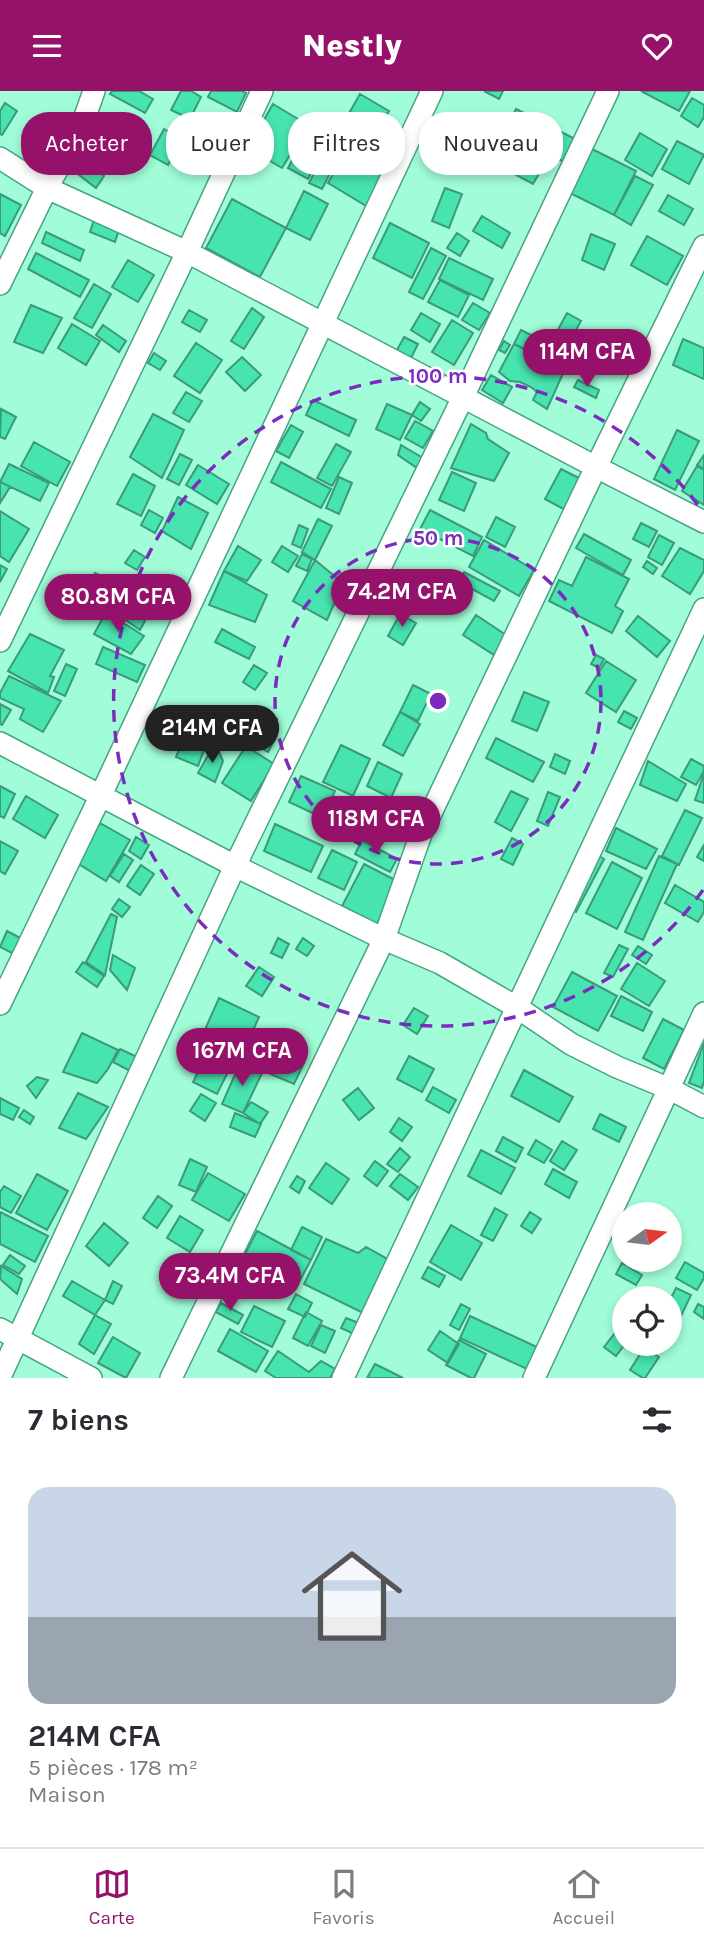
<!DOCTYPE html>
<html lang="fr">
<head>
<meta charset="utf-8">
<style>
	:root { --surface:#fff; --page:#f7f7f7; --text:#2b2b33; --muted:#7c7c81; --line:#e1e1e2; --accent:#95116a }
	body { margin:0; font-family:Karla,sans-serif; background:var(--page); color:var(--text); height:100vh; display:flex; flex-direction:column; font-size:26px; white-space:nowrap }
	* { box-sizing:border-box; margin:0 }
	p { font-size:23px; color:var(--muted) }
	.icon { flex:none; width:38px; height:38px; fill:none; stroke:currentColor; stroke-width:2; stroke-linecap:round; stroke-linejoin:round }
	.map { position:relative; height:1287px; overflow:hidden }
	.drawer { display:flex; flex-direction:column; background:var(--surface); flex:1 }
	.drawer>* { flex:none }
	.guide { position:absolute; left:21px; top:21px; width:663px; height:63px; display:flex; gap:14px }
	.needle { width:46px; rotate:76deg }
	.tools { position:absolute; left:612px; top:1111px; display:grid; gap:14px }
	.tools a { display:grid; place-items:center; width:70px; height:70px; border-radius:50%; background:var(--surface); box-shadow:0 4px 10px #0003; font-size:35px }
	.price { position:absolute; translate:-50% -60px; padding:0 16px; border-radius:24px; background:var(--accent); color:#fff; font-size:23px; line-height:46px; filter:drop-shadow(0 2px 4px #0008) }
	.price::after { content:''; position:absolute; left:50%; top:42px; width:21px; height:16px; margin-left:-10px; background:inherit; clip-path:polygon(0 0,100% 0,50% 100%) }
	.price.active { background:#222; color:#fff }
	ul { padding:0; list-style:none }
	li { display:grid; align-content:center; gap:14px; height:371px; padding:0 28px }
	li+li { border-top:2px solid var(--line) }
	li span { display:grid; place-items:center; height:217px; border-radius:21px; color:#555 }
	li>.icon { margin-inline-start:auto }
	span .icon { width:126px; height:126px; fill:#fffc; stroke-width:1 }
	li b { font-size:30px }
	h2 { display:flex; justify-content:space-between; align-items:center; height:84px; padding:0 28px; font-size:30px }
	.chip { padding:0 24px; border-radius:28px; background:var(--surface); box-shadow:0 4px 10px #0003; font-size:24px; line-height:63px }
	.chip.active { background:var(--accent); color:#fff }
	header { display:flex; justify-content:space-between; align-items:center; height:91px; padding:0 28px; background:var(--accent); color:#fff; font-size:32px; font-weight:800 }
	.dock { display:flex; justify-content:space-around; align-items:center; height:98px; border-top:2px solid var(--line); background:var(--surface); font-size:19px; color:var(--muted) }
	.dock a { display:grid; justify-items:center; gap:4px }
	.dock .active { color:var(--accent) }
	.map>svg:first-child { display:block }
	.building { fill:#47e4b0; stroke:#3b9a79; stroke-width:2 }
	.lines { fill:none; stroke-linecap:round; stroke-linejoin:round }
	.minor-casing { stroke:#47a482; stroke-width:24 }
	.minor { stroke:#fff; stroke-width:21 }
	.ring { fill:none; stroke:#7b2cbf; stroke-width:3.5; stroke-dasharray:12 9 }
	.centre { fill:#7b2cbf; stroke:#fff; stroke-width:3.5 }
	.ring-label { font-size:21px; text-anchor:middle; font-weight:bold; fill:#7b2cbf; stroke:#fff; stroke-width:5; stroke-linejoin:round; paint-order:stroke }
</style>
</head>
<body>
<header><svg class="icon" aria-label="menu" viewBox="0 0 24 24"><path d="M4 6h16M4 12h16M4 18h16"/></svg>Nestly<svg class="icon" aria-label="heart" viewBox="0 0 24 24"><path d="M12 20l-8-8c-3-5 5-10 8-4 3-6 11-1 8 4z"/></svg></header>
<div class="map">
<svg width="704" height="1287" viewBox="0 0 704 1287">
	<rect width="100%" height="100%" fill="#a0fdd7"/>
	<path class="building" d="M112,0H139L153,8L145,22L110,3Z
		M181,0H191L201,6L190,28L171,19Z
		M211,0H242L246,2L237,21L208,6Z
		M484,0H503L499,8Z
		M641,0H690L679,20Z
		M360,3L389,20L372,50L343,33Z
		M692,7L704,14V26L698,36L681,25Z
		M5,12L17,20L2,44L0,43V20Z
		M273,13L308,34L282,77L248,57Z
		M516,18L579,50L568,73L504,42Z
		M184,28L226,52L220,63L177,39Z
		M49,29L71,42L55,69L33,57Z
		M96,38L130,57L116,83L82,65Z
		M164,38L182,48L168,74L150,64Z
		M307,42L326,53L308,88L288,77Z
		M504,42L518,50L510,65L496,56Z
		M640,42L667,58L652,85L625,69Z
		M332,47L345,53L322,98L309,92Z
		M677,50L704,64L689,93L662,78Z
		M348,57L388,80L368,116L328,92Z
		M496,58L540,81L533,93L490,70Z
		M592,58L636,80L614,124L570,102Z
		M79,65L104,85L96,97L70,77Z
		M635,85L653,94L631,134L614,124Z
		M445,97L462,103L449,137L432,130Z
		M304,100L328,113L310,149L286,137Z
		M0,103L21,114L5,145L0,142Z
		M668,104L693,118L684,134L659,120Z
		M232,108L286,137L260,186L206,157Z
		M482,125L510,142L502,157L473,140Z
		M94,129L119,139L115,151L90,141Z
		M390,132L429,152L412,187L373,167Z
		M46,141L84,159L80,170L42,152Z
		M457,142L469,150L460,165L447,157Z
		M591,143L615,153L604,179L582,169Z
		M647,145L683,165L667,194L631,174Z
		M431,157L446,165L423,208L409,201Z
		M36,162L89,189L80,206L28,178Z
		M449,167L493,188L483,209L439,188Z
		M128,169L154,184L138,211L112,196Z
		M440,189L469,204L458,226L428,211Z
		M94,193L111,203L92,237L74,227Z
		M473,212L490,222L479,239L462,229Z
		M31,214L62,227L43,262L14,251Z
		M252,217L264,226L244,258L231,250Z
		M189,219L207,229L200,241L182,231Z
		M421,222L440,233L430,251L411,239Z
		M567,222L581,230L565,259L551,251Z
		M452,229L473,242L454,274L432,261Z
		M72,233L100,250L86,274L58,257Z
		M103,234L126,250L119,261L96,244Z
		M521,239L533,245L526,259L514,253Z
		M594,240L632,262L622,279L584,257Z
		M404,246L418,253L410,269L396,261Z
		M683,248L704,257V288L673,274Z
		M504,250L510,254L505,262L499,259Z
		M196,252L222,269L200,302L174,285Z
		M514,253L565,278L547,318L533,309L537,301L531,296L520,291L510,290L499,281Z
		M154,262L166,270L160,279L148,272Z
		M242,266L261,284L245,300L226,281Z
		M491,284L512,296L503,312L482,299Z
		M578,289L599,299L596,307L574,296Z
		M186,301L202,310L189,331L173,322Z
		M313,309L356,329L349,345L306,324Z
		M420,311L430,318L421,330L412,324Z
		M387,313L412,324L400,349L376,338Z
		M1,318L16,326L5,348L0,346Z
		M153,323L184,339L162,387L130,366Z
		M415,330L433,340L423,357L405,347Z
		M471,333L486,342L488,348L509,362L494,390L451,377Z
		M291,334L303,341L289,367L276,360Z
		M677,339L699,350L675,399L654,388Z
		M34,351L70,371L57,395L21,375Z
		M336,353L351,361L332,395L317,387Z
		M401,354L423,367L417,377L398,364Z
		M180,363L192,369L179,394L167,388Z
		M704,364V378L697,374Z
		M281,371L331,398L321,417L271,391Z
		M9,373L49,392L40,410L0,391Z
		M198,374L229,393L217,413L186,394Z
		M697,375L704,379V414L682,400Z
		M561,378L585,390L569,421L545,408Z
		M452,381L476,392L464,420L439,409Z
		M133,383L155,395L141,425L117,413Z
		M339,386L352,392L339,423L326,417Z
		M1,391L10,396L0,412V392Z
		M178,406L208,422L191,458L162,440Z
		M149,419L163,427L155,442L141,434Z
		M430,419L482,446L473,465L420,438Z
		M0,420L29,438L9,471L0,465Z
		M496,426L515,436L505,456L486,446Z
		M318,428L332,435L315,469L302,461Z
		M641,432L657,440L649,456L633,448Z
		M299,434L308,438L301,457L292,453Z
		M584,443L631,469L623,484L576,457Z
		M659,444L674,452L662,474L648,466Z
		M484,449L534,479L519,505L469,476Z
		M238,455L261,469L247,490L224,480Z
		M282,455L298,465L288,481L272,471Z
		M680,457L704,469V480L690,503L662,485Z
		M134,459L145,466L137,479L125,472Z
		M302,463L312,468L307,480L296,475Z
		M586,466L629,488L615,515L623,520L612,542L549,510L559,489L572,495Z
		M315,469L343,492L327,529L293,510Z
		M647,470L657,477L653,483L643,476Z
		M0,474L7,478L0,491Z
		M224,480L267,504L255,531L209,514Z
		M464,481L500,500L494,510L459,491Z
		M95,482L105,487L109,501L101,518L86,510L94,496L89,492Z
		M124,515L147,526L140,539L123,527Z
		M106,521L144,545L131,563L94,543Z
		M400,523L416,532L403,554L388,545Z
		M476,524L506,544L494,564L463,544Z
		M638,525L670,550L657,566L626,540Z
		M222,538L255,556L249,568L215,551Z
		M30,543L64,559L50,585L54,586L48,602L8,580Z
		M103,556L145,574L137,591L96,573Z
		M596,564L604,568L599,577L591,573Z
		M606,570L636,589L616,621L586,602Z
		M66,573L77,578L65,605L54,600Z
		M254,574L267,582L255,599L243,591Z
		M9,585L61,610L43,641L20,628L24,618L0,607V602Z
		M413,594L431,603L418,630L400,621Z
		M524,601L549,611L537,640L512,630Z
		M0,613L11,619L2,634L0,633Z
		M624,620L637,627L631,638L618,631Z
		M400,621L420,633L403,665L383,654Z
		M192,625L213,635L198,675L176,666Z
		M252,638L274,650L268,661L247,649Z
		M496,647L544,671L533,691L486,667Z
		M215,652L223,670L215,691L198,682Z
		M341,654L370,668L353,705L323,691Z
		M246,655L274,673L251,710L222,692Z
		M555,663L570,670L565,683L550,676Z
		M691,668L704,675V680L696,694L681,686Z
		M648,670L686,693L677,710L640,694Z
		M378,671L402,683L391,707L367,695Z
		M704,682V712L695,709Z
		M301,685L335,700L323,727L289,711Z
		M0,695L15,703L4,727L0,725Z
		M511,700L528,708L511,740L495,731Z
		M548,701L560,706L548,735L537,730Z
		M26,705L58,724L45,747L13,728Z
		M685,719L702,727L679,774L662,765Z
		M100,732L130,749L106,790L77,772Z
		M275,733L323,755L311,781L264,760Z
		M616,737L657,758L646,778L606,760Z
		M136,746L149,754L141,768L129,760Z
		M512,747L523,753L513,774L501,768Z
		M362,749L397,768L390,781L355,763Z
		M0,750L18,760L5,783L0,780Z
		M704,754V770L697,766Z
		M332,759L357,771L344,799L318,787Z
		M124,763L133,769L119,791L110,785Z
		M596,763L604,768L576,821L568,817Z
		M659,765L677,773L643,849L625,841Z
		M612,771L642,787L617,838L586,822Z
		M364,773L399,791L377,833L342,815Z
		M141,774L154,783L140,804L127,795Z
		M675,794L704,811V821L698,831L665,812Z
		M119,808L130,816L122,826L112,818Z
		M111,823L117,826L105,884L86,871Z
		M7,840L24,849L16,864L0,856Z
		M278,847L289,853L282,867L271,862Z
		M303,847L314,855L307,865L296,858Z
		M619,854L628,858L613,886L604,882Z
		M638,855L652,864L646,873L632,864Z
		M113,864L135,877L127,899L110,879Z
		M83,871L104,885L97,896L76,881Z
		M637,872L665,890L649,915L621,898Z
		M259,876L274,886L262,905L246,895Z
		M572,881L617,905L598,940L553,916Z
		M621,905L652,921L643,940L611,925Z
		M219,907L259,926L250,946L241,941L233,958L203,943Z
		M414,917L428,925L417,943L403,934Z
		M663,928L684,939L664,978L643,967Z
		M82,942L118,959L108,978L97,992L63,981Z
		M268,950L304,972L294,993L256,977Z
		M704,952V990L702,997L689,992Z
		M120,958L137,966L130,980L113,971Z
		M208,961L232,973L217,1003L193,991Z
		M409,965L434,978L422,1001L397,988Z
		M240,972L262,982L243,1022L222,1013Z
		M524,979L573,1006L559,1031L511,1005Z
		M37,986L48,989L36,1007L27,995Z
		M433,996L456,1009L449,1022L426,1009Z
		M358,997L374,1017L359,1029L343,1009Z
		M78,1002L108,1016L86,1048L59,1037Z
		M201,1003L216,1012L205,1030L190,1020Z
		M0,1007L19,1017L13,1029L0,1023Z
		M251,1011L268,1021L260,1033L243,1022Z
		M24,1019L34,1026L30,1033L19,1026Z
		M235,1022L261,1033L255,1046L230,1036Z
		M600,1023L626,1036L619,1051L593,1038Z
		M399,1027L412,1036L402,1050L390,1041Z
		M503,1046L523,1057L516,1071L496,1060Z
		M536,1049L552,1059L544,1072L528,1063Z
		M562,1050L577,1059L564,1079L550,1070Z
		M400,1057L410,1066L398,1081L387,1073Z
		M481,1059L515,1077L501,1103L468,1085Z
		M190,1068L207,1076L196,1101L179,1094Z
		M375,1070L388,1080L377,1095L364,1085Z
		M326,1072L349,1088L332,1113L309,1097Z
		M553,1078L577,1091L569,1107L545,1093Z
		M208,1082L245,1103L229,1130L192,1109Z
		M37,1083L68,1100L47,1139L16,1122Z
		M400,1083L418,1096L408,1109L390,1095Z
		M297,1085L305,1090L299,1102L290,1096Z
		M4,1095L21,1105L11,1122L0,1116V1101Z
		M158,1105L172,1115L157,1137L143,1127Z
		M495,1117L507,1124L493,1150L481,1144Z
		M0,1121L48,1145L35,1171L0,1153Z
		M530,1121L541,1128L532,1142L521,1135Z
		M180,1125L203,1139L190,1161L167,1147Z
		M104,1132L128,1152L109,1175L86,1155Z
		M451,1134L482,1152L461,1189L430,1171Z
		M302,1136L322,1146L311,1169L291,1159Z
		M257,1140L311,1169L298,1193L244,1165Z
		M326,1148L358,1162L366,1156L389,1169L363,1222L304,1193Z
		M10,1164L25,1175L19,1183L3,1174Z
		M685,1171L704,1182V1187L697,1199L676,1187Z
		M622,1172L642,1184L636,1194L616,1183Z
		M1,1175L22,1188L17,1203L0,1188Z
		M428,1176L445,1185L439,1196L422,1187Z
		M72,1190L105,1209L95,1224L63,1205Z
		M113,1190L122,1195L113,1213L105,1209Z
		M676,1197L691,1204L681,1225L670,1220V1209Z
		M296,1203L312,1212L305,1226L288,1218Z
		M221,1212L243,1224L238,1233L216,1221Z
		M461,1213L470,1218L459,1239L450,1234Z
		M698,1213L704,1216V1228L694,1221Z
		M254,1215L285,1230L272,1256L241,1241Z
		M306,1221L322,1230L308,1255L293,1247Z
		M95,1224L111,1233L94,1263L79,1253Z
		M470,1225L539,1257L529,1279L460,1247Z
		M346,1227L359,1232L354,1243L341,1237Z
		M321,1234L335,1240L325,1262L311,1255Z
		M230,1238L268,1260L256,1281L218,1260Z
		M440,1240L459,1253L448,1272L428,1259Z
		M615,1242L625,1250V1253L616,1265L604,1256Z
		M113,1246L140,1262L126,1287L98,1272Z
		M459,1249L486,1263L474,1287H471L446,1274Z
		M644,1257L659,1266L645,1287H643L630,1279Z
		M278,1260L309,1281L321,1270L335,1278L330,1287H276L265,1280Z
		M375,1273L403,1287H367Z"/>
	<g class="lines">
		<defs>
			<path id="minor" d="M0,67L47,97L187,161L596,376L704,431
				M0,193L47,97L82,34L94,0
				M0,550L187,161L262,0
				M0,652L235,775L384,848L440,872L518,917L571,953L617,976L670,998L704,1016
				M0,913L100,706L432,0
				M0,1238L91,1287
				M0,1286L235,775L463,306L608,0
				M171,1287L384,848L421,743L596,376L704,155
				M343,1287L704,518
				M534,1287L704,922"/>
		</defs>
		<use href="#minor" class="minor-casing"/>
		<use href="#minor" class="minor"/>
	</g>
	<g class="ring">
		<circle cx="438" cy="610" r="163"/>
		<path d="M703 799A325 325 0 1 1 703 421"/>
	</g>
	<circle cx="438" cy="610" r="10" class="centre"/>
	<g class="ring-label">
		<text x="438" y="292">100 m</text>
		<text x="438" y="454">50 m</text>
	</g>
</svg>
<div class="tools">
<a><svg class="needle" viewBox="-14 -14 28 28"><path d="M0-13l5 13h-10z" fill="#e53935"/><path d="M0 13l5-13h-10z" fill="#7c7c81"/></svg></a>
<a><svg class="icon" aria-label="locate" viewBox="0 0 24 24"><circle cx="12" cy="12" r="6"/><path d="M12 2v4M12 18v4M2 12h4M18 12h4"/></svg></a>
</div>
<b class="price" style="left:587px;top:298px">114M CFA</b>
<b class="price" style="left:402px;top:538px">74.2M CFA</b>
<b class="price" style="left:118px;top:543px">80.8M CFA</b>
<b class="price active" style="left:212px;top:674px">214M CFA</b>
<b class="price" style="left:376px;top:765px">118M CFA</b>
<b class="price" style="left:242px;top:997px">167M CFA</b>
<b class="price" style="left:230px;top:1222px">73.4M CFA</b>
<div class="guide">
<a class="chip active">Acheter</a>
<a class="chip">Louer</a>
<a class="chip">Filtres</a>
<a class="chip">Nouveau</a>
</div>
</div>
<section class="drawer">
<h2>7 biens<svg class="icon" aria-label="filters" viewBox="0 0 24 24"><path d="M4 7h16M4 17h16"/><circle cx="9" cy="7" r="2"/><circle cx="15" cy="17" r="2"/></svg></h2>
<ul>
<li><span style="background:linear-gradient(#c9d6e8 60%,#9aa5b1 0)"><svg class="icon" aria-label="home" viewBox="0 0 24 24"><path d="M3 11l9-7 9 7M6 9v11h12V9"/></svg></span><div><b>214M CFA</b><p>5 pièces · 178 m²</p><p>Maison</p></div></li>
</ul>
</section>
<nav class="dock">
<a class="active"><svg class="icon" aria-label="map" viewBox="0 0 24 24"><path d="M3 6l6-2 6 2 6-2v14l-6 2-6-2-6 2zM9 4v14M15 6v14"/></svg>Carte</a>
<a><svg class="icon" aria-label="saved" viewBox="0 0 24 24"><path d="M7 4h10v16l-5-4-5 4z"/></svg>Favoris</a>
<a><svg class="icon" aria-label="home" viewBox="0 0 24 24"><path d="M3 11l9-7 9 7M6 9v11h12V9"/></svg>Accueil</a>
</nav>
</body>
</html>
